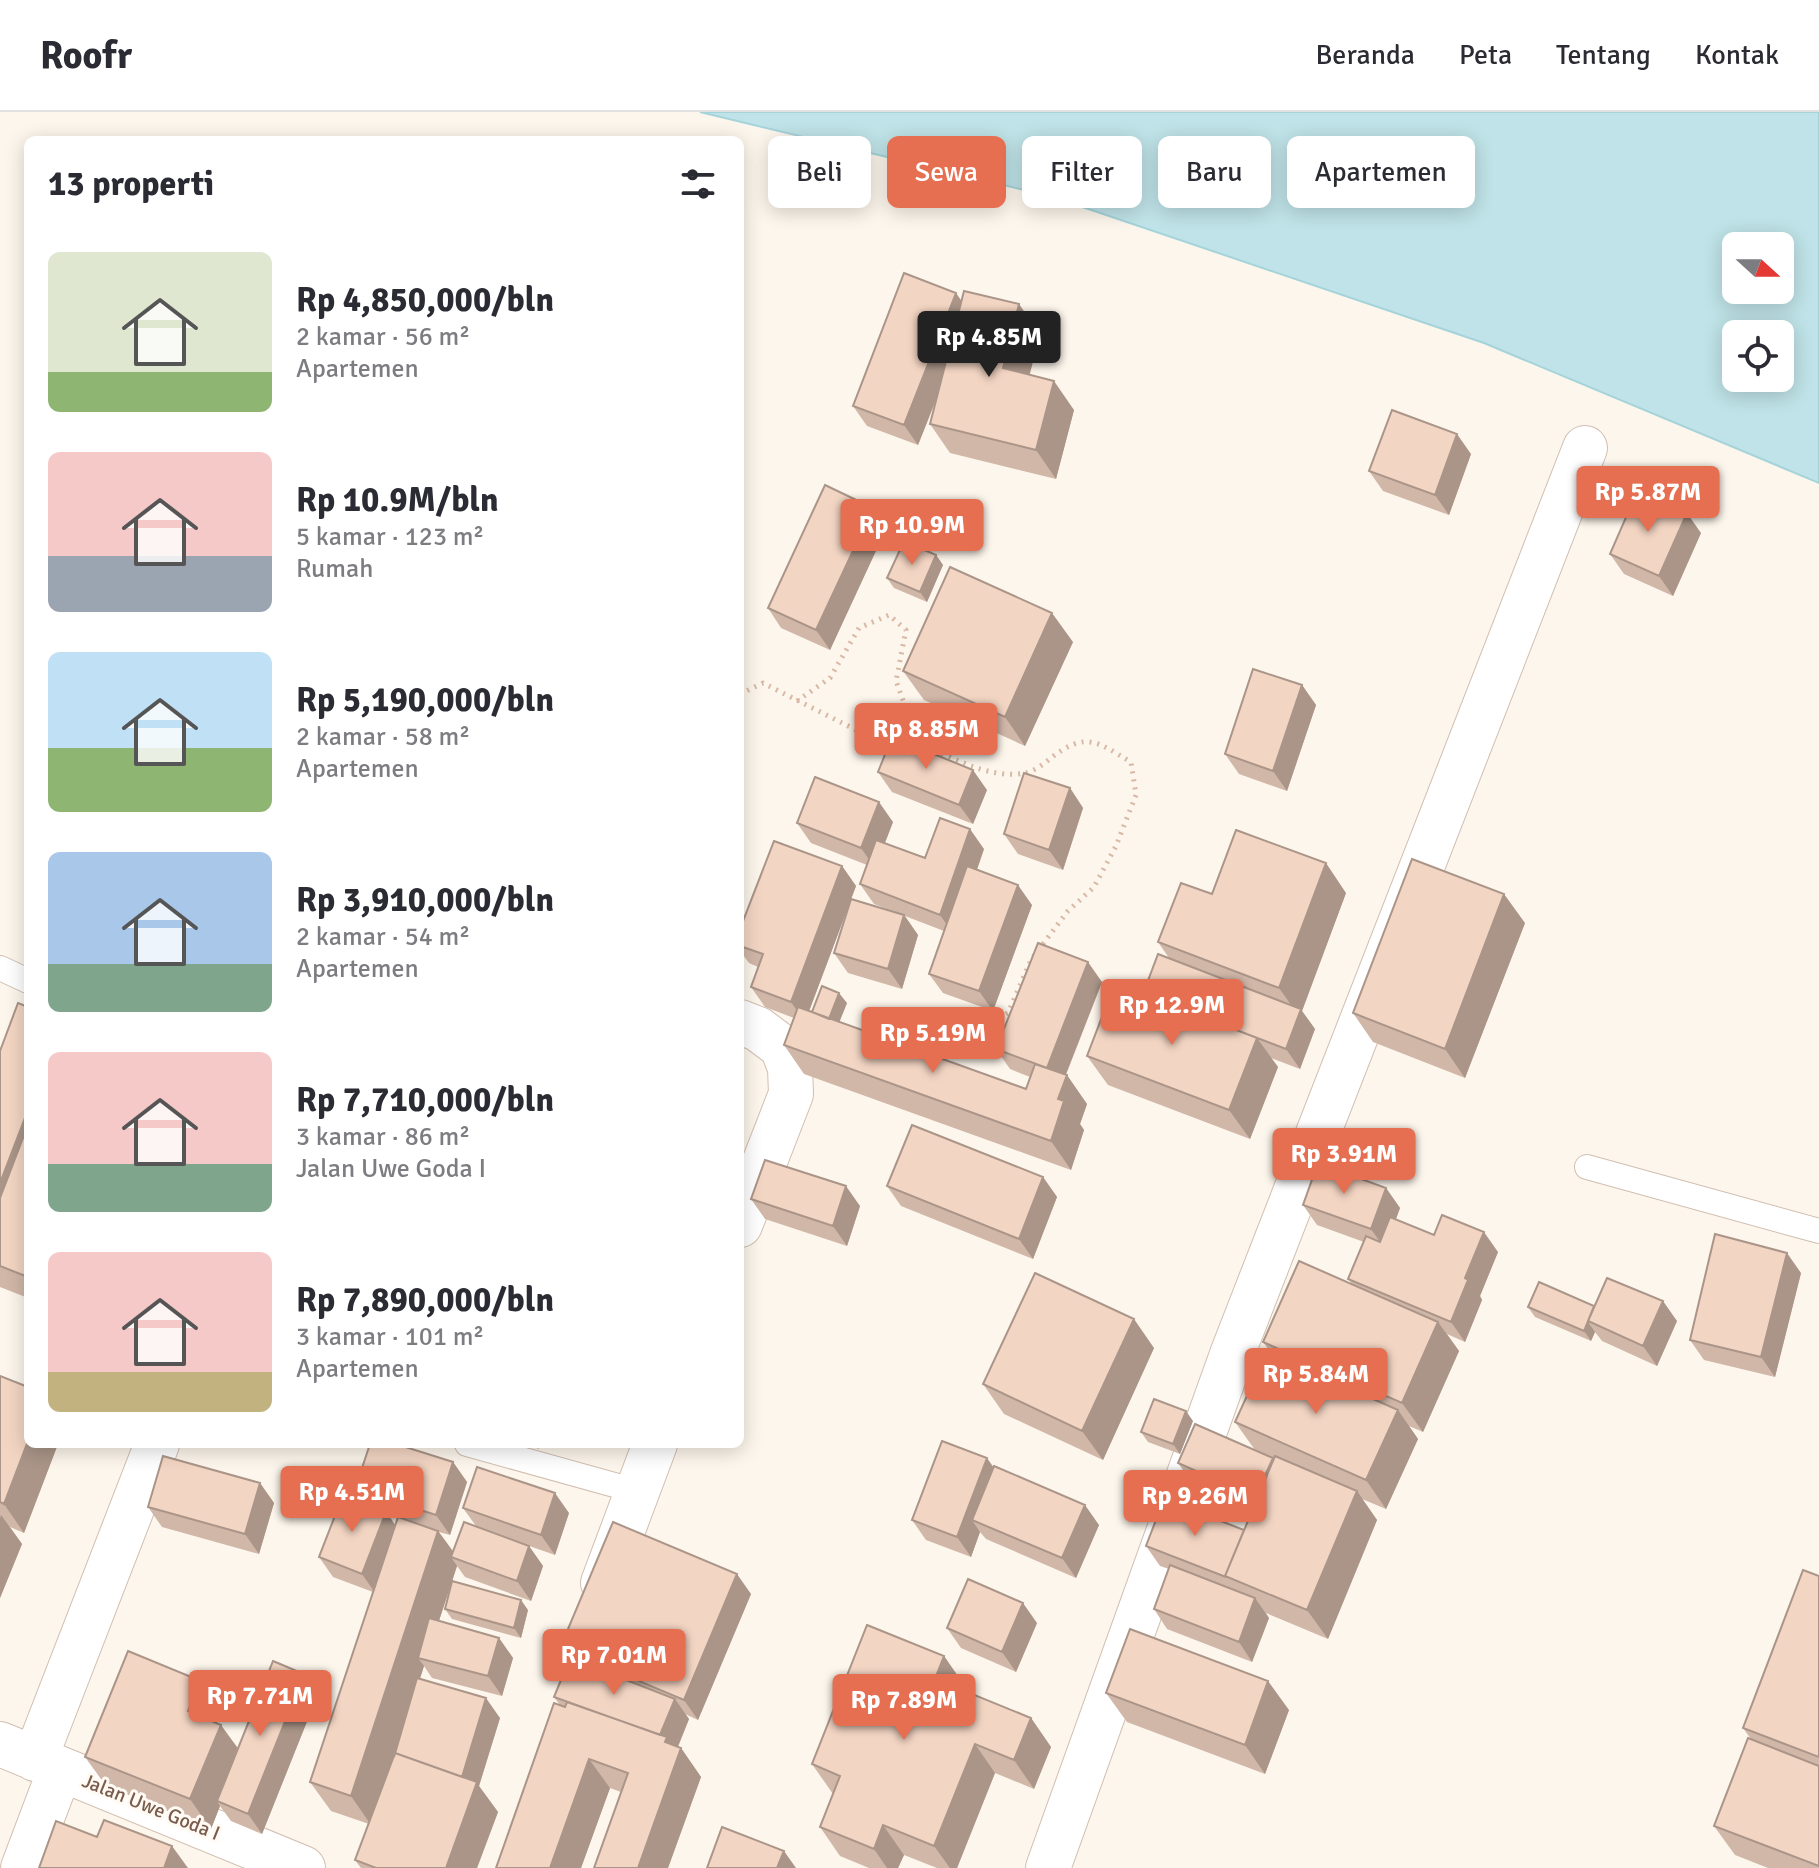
<!DOCTYPE html>
<html lang="id">
<head>
<meta charset="utf-8">
<style>
	:root { --surface:#fff; --page:#f7f7f7; --text:#2b2b33; --muted:#7c7c81; --line:#e1e1e2; --accent:#e76f51 }
	body { margin:0; font-family:Signika,sans-serif; background:var(--page); color:var(--text); height:100vh; display:flex; flex-direction:column; font-size:30px; white-space:nowrap }
	* { box-sizing:border-box; margin:0 }
	p { font-size:26px; color:var(--muted) }
	.icon { flex:none; width:44px; height:44px; fill:none; stroke:currentColor; stroke-width:2; stroke-linecap:round; stroke-linejoin:round }
	.map { position:relative; flex:1; overflow:hidden }
	.panel { position:absolute; left:24px; top:24px; width:720px; height:1312px; display:flex; flex-direction:column; background:var(--surface); border-radius:12px; box-shadow:0 4px 20px #0003 }
	.panel>* { flex:none }
	.banner { position:absolute; left:768px; top:24px; width:760px; height:72px; display:flex; gap:16px }
	.needle { width:52px; rotate:111deg }
	.fabs { position:absolute; left:1722px; top:120px; display:grid; gap:16px }
	.fabs a { display:grid; place-items:center; width:72px; height:72px; border-radius:12px; background:var(--surface); box-shadow:0 4px 20px #0003; font-size:40px }
	.price { position:absolute; translate:-50% -68px; padding:0 18px; border-radius:8px; background:var(--accent); color:#fff; font-size:26px; line-height:52px; filter:drop-shadow(0 2px 4px #0008) }
	.price::after { content:''; position:absolute; left:50%; top:48px; width:24px; height:18px; margin-left:-12px; background:inherit; clip-path:polygon(0 0,100% 0,50% 100%) }
	.price.selected { background:#222; color:#fff }
	ul { padding:0; list-style:none }
	li { display:flex; align-items:center; gap:24px; height:200px; padding:0 24px }
	li span { display:grid; place-items:center; flex:none; width:224px; height:160px; border-radius:12px; color:#555 }
	li>.icon { margin-inline-start:auto }
	span .icon { width:96px; height:96px; fill:#fffc; stroke-width:1 }
	li b { font-size:34px }
	h2 { display:flex; justify-content:space-between; align-items:center; height:96px; padding:0 24px; font-size:34px }
	.tag { padding:0 28px; border-radius:12px; background:var(--surface); box-shadow:0 4px 20px #0003; font-size:28px; line-height:72px }
	.tag.selected { background:var(--accent); color:#fff }
	header { display:flex; align-items:center; gap:48px; box-sizing:border-box; height:112px; padding:0 40px; background:var(--surface); border-bottom:2px solid var(--line) }
	header strong { font-size:38px }
	nav { display:flex; gap:44px; margin-inline-start:auto; font-size:28px }
	.map>svg:first-child { display:block }
	.water { fill:#bfe3e8; stroke:#a5d3da; stroke-width:2; fill-rule:evenodd }
	.lines { fill:none; stroke-linecap:round; stroke-linejoin:round }
	.lane-casing { stroke:#d1beb0; stroke-width:26 }
	.street-casing { stroke:#d1beb0; stroke-width:46 }
	.path { stroke:#d9b8a5; stroke-width:5; stroke-dasharray:2 6; stroke-linecap:butt }
	.lane { stroke:#fff; stroke-width:24 }
	.street { stroke:#fff; stroke-width:44 }
	.wall { fill:#d1b7a8; fill-rule:evenodd }
	.shaded-wall { fill:#aa9588 }
	.building { fill:#f3d5c3; stroke:#aa9588; stroke-width:2 }
	.labels { text-anchor:middle; dominant-baseline:central; stroke-width:6; stroke-linejoin:round; paint-order:stroke }
	.street-label { font-size:20px; fill:#7a5c4d; stroke:#fffaf3 }
</style>
</head>
<body>
<header>
<strong>Roofr</strong>
<nav><a>Beranda</a><a>Peta</a><a>Tentang</a><a>Kontak</a></nav>
</header>
<div class="map">
<svg width="1819" height="1756" viewBox="0 0 1819 1756">
	<rect width="100%" height="100%" fill="#fdf6ec"/>
	<path class="water" d="M700,0H1819V371L1484,231L1053,85ZM1736,134H1780V178H1736ZM1736,222H1780V266H1736Z"/>
	<g class="lines">
		<defs>
			<path id="lane" d="M0,856L28,869
				M1587,1055L1819,1119
				M467,1332L636,1379"/>
			<path id="street" d="M740,910L758,917L782,935L790,956L791,982L740,1113
				M603,1471L655,1332
				M0,1632L303,1756
				M35,1647L157,1332
				M23,1756L60,1658
				M1048,1756L1233,1240L1585,336"/>
		</defs>
		<use href="#lane" class="lane-casing"/>
		<use href="#street" class="street-casing"/>
		<path class="path" d="M740,582L763,571L864,622
			M797,589L830,566L859,516L889,503L906,518L896,569L918,629C948,645 991,668 1025,661C1035,659 1045,651 1052,645C1087,619 1097,630 1131,650L1136,683L1116,734L1094,775L1067,800L1031,848L1008,901L963,928L923,938"/>
		<use href="#lane" class="lane"/>
		<use href="#street" class="street"/>
	</g>
	<path class="wall" d="M961,188L1040,222L1029,263L1074,298L1056,367L950,341L930,312L937,286L918,333L867,314L853,294Z
		M1471,342L1449,403L1383,379L1369,359Z
		M873,396L887,415L830,538L781,516L768,496Z
		M1701,421L1673,484L1624,462L1610,442Z
		M936,443L943,453L927,490L894,476L887,466Z
		M1073,530L1025,634L924,588L903,559Z
		M1302,573L1316,593L1287,679L1239,662L1225,642Z
		M878,660L987,678L973,712L892,680Z
		M1070,676L1083,696L1063,758L1018,742L1004,722Z
		M893,710L885,731L925,746L984,737L977,758L1032,793L993,899L943,881L929,862L944,819L905,804L918,823L902,877L848,861L834,841L849,793L809,899L812,900L847,891L839,910L1026,977L1030,965L1010,957L996,937L1102,870L1066,963L1087,992L1080,1012L1084,1018L1071,1058L804,962L784,933L794,906L765,895L751,875L758,855L749,851L740,839V817L842,754L856,774L851,787L897,801L874,792L860,772L867,753L811,731L797,711Z
		M1346,781L1302,899L1315,917L1300,957L1271,946L1278,955L1250,1027L1108,973L1087,944L1143,882L1169,846L1158,830L1212,782Z
		M1525,811L1465,966L1373,930L1353,901Z
		M28,895V1186L0,1175V939Z
		M1043,1065L1057,1085L1033,1147L901,1094L887,1074Z
		M1386,1076L1400,1096L1396,1107L1434,1123L1498,1140L1480,1184L1482,1188L1465,1230L1447,1222L1459,1239L1423,1320L1409,1314L1418,1327L1386,1397L1362,1387L1377,1408L1328,1527L1266,1501L1269,1506L1252,1550L1167,1517L1154,1497L1169,1457L1160,1454L1146,1434L1244,1418L1253,1398L1192,1371L1178,1351L1255,1338L1235,1310L1271,1241L1263,1230L1352,1172L1348,1167L1364,1130L1317,1113L1303,1093Z
		M751,1087L860,1094L847,1134L765,1107Z
		M1801,1161L1775,1265L1704,1248L1690,1228Z
		M1594,1194L1677,1209L1657,1254L1602,1229L1595,1220L1591,1229L1535,1205L1528,1195Z
		M1154,1236L1103,1348L1004,1302L983,1272Z
		M0,1264L28,1332H58L24,1421L10,1415L22,1432L0,1486Z
		M1193,1309L1180,1342L1148,1330L1141,1320Z
		M526,1332H540L539,1337Z
		M453,1350L467,1370L450,1423L439,1420L453,1439L476,1414L463,1396L569,1401L555,1443L515,1429L529,1434L543,1454L531,1489L465,1465L457,1454L439,1509L499,1526L513,1546L502,1584L432,1566L424,1554L420,1567L500,1606L479,1674L498,1700L477,1756H361L355,1748L369,1712L331,1699L310,1670L373,1480L333,1465L319,1445L366,1392L355,1377ZM389,1403L398,1406L395,1413Z
		M994,1356L1099,1413L1076,1466L986,1427L980,1420L971,1445L926,1428L912,1408Z
		M260,1371L274,1391L259,1442L162,1415L148,1395Z
		M1819,1464V1756H1768L1735,1743L1714,1714L1751,1627L1743,1616Z
		M751,1482L698,1608L685,1602L689,1607L678,1635L681,1636L701,1665L668,1756H594L621,1680L610,1676L581,1756L560,1593L554,1585L569,1549L560,1536Z
		M445,1497L528,1498L521,1526L452,1507Z
		M1037,1511L1016,1560L961,1536L947,1516Z
		M944,1544L964,1573L962,1578L1031,1606L1051,1635L1034,1677L995,1661L957,1756H937L904,1743L898,1756H869L840,1744L820,1715L833,1682L812,1652Z
		M304,1562L318,1582L262,1722L231,1709L220,1694L211,1717L106,1674L85,1645L201,1569L221,1598L216,1610L238,1636Z
		M1106,1581L1289,1598L1265,1662L1127,1610Z"/>
	<path class="shaded-wall" d="M956,181L970,201L918,333L904,313Z
		M1019,192L1040,222L1024,285L1003,256Z
		M1054,269L1074,298L1056,367L1036,338Z
		M1457,322L1471,342L1449,403L1435,383Z
		M873,396L887,415L830,538L816,518Z
		M1687,401L1701,421L1673,484L1659,464Z
		M936,443L943,453L927,490L920,480Z
		M1052,501L1073,530L1025,634L1005,605Z
		M1302,573L1316,593L1287,679L1273,659Z
		M973,658L987,678L973,712L959,693Z
		M1070,676L1083,696L1063,758L1049,738Z
		M879,690L893,710L875,756L861,736Z
		M970,717L984,737L954,823L940,803Z
		M1326,751L1346,781L1302,899L1315,917L1300,957L1286,937L1299,904L1279,876Z
		M842,754L856,774L805,910L791,890Z
		M1018,773L1032,793L993,899L979,879Z
		M1504,782L1525,811L1465,966L1445,937Z
		M904,803L918,823L902,877L888,857Z
		M1088,850L1102,870L1060,977L1046,957Z
		M839,881L847,891L835,921L828,911Z
		M1257,926L1278,955L1250,1027L1229,998Z
		M1067,963L1087,992L1080,1012L1084,1018L1071,1058L1051,1029L1058,987Z
		M28,998V1080L0,1153V1071Z
		M1043,1065L1057,1085L1033,1147L1019,1127Z
		M846,1074L860,1094L847,1134L833,1114Z
		M1386,1076L1400,1096L1385,1137L1371,1117Z
		M1484,1120L1498,1140L1480,1184L1482,1188L1465,1230L1451,1210L1465,1166Z
		M1787,1141L1801,1161L1775,1265L1761,1245Z
		M1663,1189L1677,1209L1657,1254L1643,1234Z
		M1134,1207L1154,1236L1103,1348L1082,1319Z
		M1438,1210L1459,1239L1423,1320L1402,1291Z
		M1588,1210L1595,1220L1591,1229L1584,1219Z
		M1398,1298L1418,1327L1386,1397L1366,1368Z
		M1186,1299L1193,1309L1180,1342L1173,1332Z
		M28,1329V1332H58L24,1421L4,1392Z
		M987,1346L1001,1366L972,1408L980,1420L971,1445L957,1425Z
		M1273,1346L1287,1366L1269,1405L1255,1385Z
		M453,1350L467,1370L450,1423L436,1403Z
		M260,1371L274,1391L259,1442L245,1422Z
		M1357,1379L1377,1408L1328,1527L1307,1498Z
		M555,1381L569,1401L555,1443L541,1423Z
		M1085,1393L1099,1413L1076,1466L1062,1446Z
		M386,1400L400,1420L376,1482L362,1462Z
		M1,1403L22,1432L0,1486V1406Z
		M438,1419L459,1448L451,1445L457,1454L426,1548L418,1546L424,1554L371,1713L351,1684Z
		M529,1434L543,1454L531,1489L517,1469Z
		M737,1462L751,1482L698,1608L684,1588Z
		M1255,1486L1269,1506L1252,1550L1239,1530Z
		M521,1488L528,1498L521,1526L514,1516Z
		M1023,1491L1037,1511L1016,1560L1002,1540Z
		M499,1526L513,1546L502,1584L488,1564Z
		M944,1544L964,1573L955,1596L935,1567Z
		M304,1562L318,1582L262,1722L248,1702Z
		M201,1569L221,1598L209,1628L188,1599Z
		M1268,1569L1289,1598L1265,1662L1245,1633Z
		M486,1586L500,1606L479,1674L498,1700L477,1756H446L462,1666Z
		M675,1587L689,1607L676,1639L681,1636L701,1665L668,1756H638L659,1626Z
		M1031,1606L1051,1635L1034,1677L1014,1648Z
		M221,1613L242,1642L217,1689L220,1694L211,1717L190,1687Z
		M975,1632L995,1661L957,1756H950L934,1734Z
		M589,1647L610,1676L581,1756H550Z
		M883,1713L904,1743L898,1756H887L874,1737Z
		M172,1734L188,1756H164Z
		M784,1739L796,1756H777Z"/>
	<path class="building" d="M904,161L956,181L904,313L853,294Z
		M964,179L1019,192L1003,256L1054,269L1036,338L930,312Z
		M1392,298L1457,322L1435,383L1369,359Z
		M825,373L873,396L816,518L768,496Z
		M1637,380L1687,401L1659,464L1610,442Z
		M904,429L936,443L920,480L887,466Z
		M950,455L1052,501L1005,605L903,559Z
		M1253,557L1302,573L1273,659L1225,642Z
		M892,625L973,658L959,693L878,660Z
		M1024,661L1070,676L1049,738L1004,722Z
		M815,665L879,690L861,736L797,711Z
		M940,706L970,717L940,803L860,772L876,728L925,746Z
		M1236,718L1326,751L1279,876L1158,830L1181,771L1212,782Z
		M774,729L842,754L791,890L751,875L763,842L740,834V817Z
		M1412,747L1504,782L1445,937L1353,901Z
		M967,754L1018,773L979,879L929,862Z
		M851,787L904,803L888,857L834,841Z
		M1038,831L1088,850L1047,956L996,937Z
		M1158,842L1301,897L1286,937L1143,882Z
		M1115,871L1257,926L1229,998L1087,944Z
		M822,874L839,881L829,907L812,900Z
		M18,891L28,895V998L0,1071V939Z
		M798,895L1026,977L1035,952L1067,963L1058,987L1064,989L1051,1029L784,933Z
		M28,1013V1165L0,1154V1086Z
		M912,1013L1043,1065L1019,1127L887,1074Z
		M765,1048L846,1074L833,1114L751,1087Z
		M1318,1051L1386,1076L1371,1117L1303,1093Z
		M1442,1103L1484,1120L1465,1166L1468,1168L1451,1210L1348,1167L1366,1124L1380,1130L1390,1105L1434,1123Z
		M1715,1122L1787,1141L1761,1245L1690,1228Z
		M1299,1149L1438,1210L1402,1291L1263,1230Z
		M1035,1161L1134,1207L1082,1319L983,1272Z
		M1607,1166L1663,1189L1643,1234L1588,1209Z
		M1539,1170L1594,1194L1584,1219L1528,1195Z
		M1267,1240L1398,1298L1366,1368L1235,1310Z
		M0,1264L28,1275V1329L4,1392L0,1390Z
		M1154,1287L1186,1299L1173,1332L1141,1320Z
		M1195,1312L1273,1346L1255,1385L1178,1351Z
		M942,1329L987,1346L957,1425L912,1408Z
		M370,1332H396L453,1350L436,1403L355,1377Z
		M163,1344L260,1371L245,1422L148,1395Z
		M1275,1344L1357,1379L1307,1498L1225,1464Z
		M994,1354L1085,1393L1062,1446L972,1408Z
		M477,1355L555,1381L541,1423L463,1396Z
		M343,1383L386,1400L362,1462L319,1445Z
		M1164,1387L1244,1418L1225,1464L1226,1465L1146,1434Z
		M398,1405L438,1419L351,1684L310,1670Z
		M464,1410L529,1434L517,1469L451,1445Z
		M613,1410L737,1462L684,1588L560,1536Z
		M1170,1453L1255,1486L1239,1530L1154,1497Z
		M1803,1458L1819,1464V1645L1743,1616Z
		M968,1467L1023,1491L1002,1540L947,1516Z
		M452,1469L521,1488L514,1516L445,1497Z
		M429,1506L499,1526L488,1564L418,1546Z
		M867,1513L944,1544L935,1567L1031,1606L1014,1648L975,1632L934,1734L883,1713L874,1737L820,1715L840,1664L812,1652Z
		M1130,1517L1268,1569L1245,1633L1106,1581Z
		M128,1539L201,1569L188,1599L221,1613L190,1687L85,1645Z
		M570,1546L675,1587L660,1623L554,1585Z
		M273,1549L304,1562L248,1702L217,1689Z
		M417,1566L486,1586L462,1665L395,1641L394,1645Z
		M567,1590L667,1625L665,1630L681,1636L638,1756H594L628,1661L589,1647L550,1756H496L554,1591L565,1595Z
		M1748,1626L1819,1654V1754L1714,1714Z
		M395,1641L477,1670L446,1756H376L355,1748Z
		M104,1708L172,1734L164,1756H39L56,1709L97,1725Z
		M722,1715L784,1739L777,1756H707Z"/>
	<g class="labels">
		<g class="street-label">
			<text transform="translate(151 1695) rotate(22)">Jalan Uwe Goda I</text>
		</g>
	</g>
</svg>
<div class="fabs">
<a><svg class="needle" viewBox="-14 -14 28 28"><path d="M0-13l5 13h-10z" fill="#e53935"/><path d="M0 13l5-13h-10z" fill="#7c7c81"/></svg></a>
<a><svg class="icon" aria-label="locate" viewBox="0 0 24 24"><circle cx="12" cy="12" r="6"/><path d="M12 2v4M12 18v4M2 12h4M18 12h4"/></svg></a>
</div>
<b class="price selected" style="left:989px;top:267px">Rp 4.85M</b>
<b class="price" style="left:1648px;top:422px">Rp 5.87M</b>
<b class="price" style="left:912px;top:455px">Rp 10.9M</b>
<b class="price" style="left:926px;top:659px">Rp 8.85M</b>
<b class="price" style="left:1172px;top:935px">Rp 12.9M</b>
<b class="price" style="left:933px;top:963px">Rp 5.19M</b>
<b class="price" style="left:1344px;top:1084px">Rp 3.91M</b>
<b class="price" style="left:1316px;top:1304px">Rp 5.84M</b>
<b class="price" style="left:352px;top:1422px">Rp 4.51M</b>
<b class="price" style="left:1195px;top:1426px">Rp 9.26M</b>
<b class="price" style="left:614px;top:1585px">Rp 7.01M</b>
<b class="price" style="left:260px;top:1626px">Rp 7.71M</b>
<b class="price" style="left:904px;top:1630px">Rp 7.89M</b>
<div class="banner">
<a class="tag">Beli</a>
<a class="tag selected">Sewa</a>
<a class="tag">Filter</a>
<a class="tag">Baru</a>
<a class="tag">Apartemen</a>
</div>
<section class="panel">
<h2>13 properti<svg class="icon" aria-label="filters" viewBox="0 0 24 24"><path d="M4 7h16M4 17h16"/><circle cx="9" cy="7" r="2"/><circle cx="15" cy="17" r="2"/></svg></h2>
<ul>
<li><span style="background:linear-gradient(#dfe7d0 75%,#8fb573 0)"><svg class="icon" aria-label="home" viewBox="0 0 24 24"><path d="M3 11l9-7 9 7M6 9v11h12V9"/></svg></span><div><b>Rp 4,850,000/bln</b><p>2 kamar · 56 m²</p><p>Apartemen</p></div></li>
<li><span style="background:linear-gradient(#f6c9c9 65%,#9aa5b1 0)"><svg class="icon" aria-label="home" viewBox="0 0 24 24"><path d="M3 11l9-7 9 7M6 9v11h12V9"/></svg></span><div><b>Rp 10.9M/bln</b><p>5 kamar · 123 m²</p><p>Rumah</p></div></li>
<li><span style="background:linear-gradient(#bfe0f5 60%,#8fb573 0)"><svg class="icon" aria-label="home" viewBox="0 0 24 24"><path d="M3 11l9-7 9 7M6 9v11h12V9"/></svg></span><div><b>Rp 5,190,000/bln</b><p>2 kamar · 58 m²</p><p>Apartemen</p></div></li>
<li><span style="background:linear-gradient(#a9c7e8 70%,#7fa58c 0)"><svg class="icon" aria-label="home" viewBox="0 0 24 24"><path d="M3 11l9-7 9 7M6 9v11h12V9"/></svg></span><div><b>Rp 3,910,000/bln</b><p>2 kamar · 54 m²</p><p>Apartemen</p></div></li>
<li><span style="background:linear-gradient(#f6c9c9 70%,#7fa58c 0)"><svg class="icon" aria-label="home" viewBox="0 0 24 24"><path d="M3 11l9-7 9 7M6 9v11h12V9"/></svg></span><div><b>Rp 7,710,000/bln</b><p>3 kamar · 86 m²</p><p>Jalan Uwe Goda I</p></div></li>
<li><span style="background:linear-gradient(#f6c9c9 75%,#c2b280 0)"><svg class="icon" aria-label="home" viewBox="0 0 24 24"><path d="M3 11l9-7 9 7M6 9v11h12V9"/></svg></span><div><b>Rp 7,890,000/bln</b><p>3 kamar · 101 m²</p><p>Apartemen</p></div></li>
</ul>
</section>
</div>
</body>
</html>
